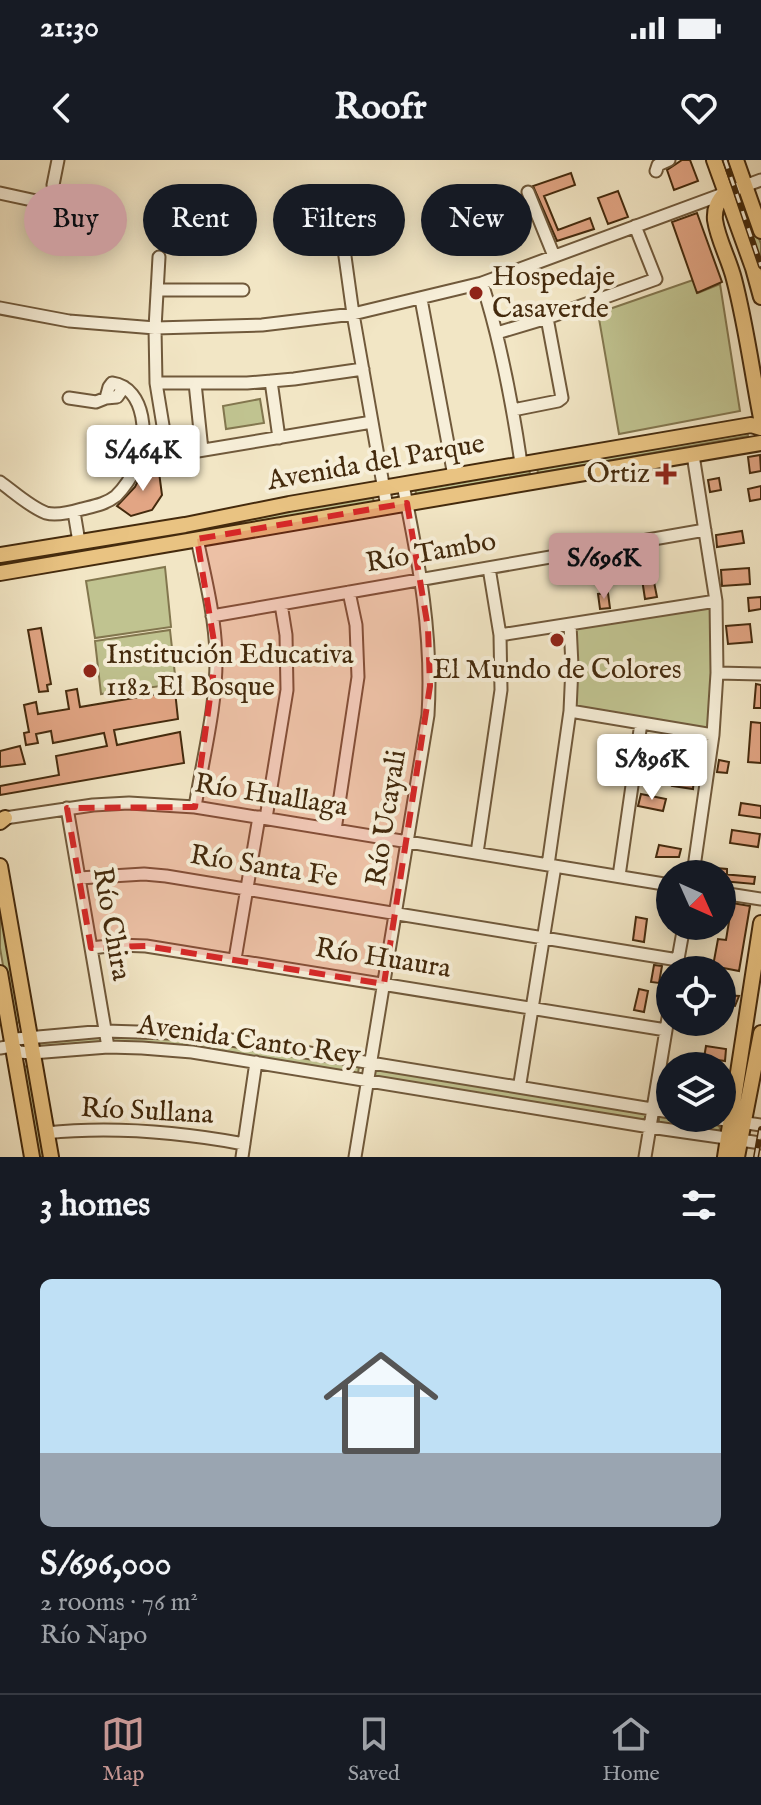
<!DOCTYPE html>
<html lang="en">
<head>
<meta charset="utf-8">
<style>
	:root { --surface:#171b24; --page:#242831; --text:#f1f3f6; --muted:#9ea1a6; --line:#363941; --accent:#c59692 }
	body { margin:0; font-family:"IM FELL English",serif; background:var(--page); color:var(--text); height:100vh; display:flex; flex-direction:column; font-size:30px; white-space:nowrap }
	* { box-sizing:border-box; margin:0 }
	p { font-size:26px; color:var(--muted) }
	.icon { flex:none; width:44px; height:44px; fill:none; stroke:currentColor; stroke-width:2; stroke-linecap:round; stroke-linejoin:round }
	.map { position:relative; height:997px; overflow:hidden }
	.side { display:flex; flex-direction:column; background:var(--surface); flex:1 }
	.side>* { flex:none }
	.guide { position:absolute; left:24px; top:24px; width:714px; height:72px; display:flex; gap:16px }
	.needle { width:52px; rotate:135deg }
	.buttons { position:absolute; left:656px; top:700px; display:grid; gap:16px }
	.buttons a { display:grid; place-items:center; width:80px; height:80px; border-radius:50%; background:var(--surface); box-shadow:0 4px 20px #0003; font-size:40px }
	.price { position:absolute; translate:-50% -68px; padding:0 18px; border-radius:8px; background:#fff; color:#222; font-size:26px; line-height:52px; filter:drop-shadow(0 2px 4px #0008) }
	.price::after { content:''; position:absolute; left:50%; top:48px; width:24px; height:18px; margin-left:-12px; background:inherit; clip-path:polygon(0 0,100% 0,50% 100%) }
	.price.current { background:var(--accent); color:#111 }
	ul { padding:0; list-style:none }
	li { display:grid; align-content:center; gap:16px; height:424px; padding:0 40px }
	li span { display:grid; place-items:center; height:248px; border-radius:12px; color:#555 }
	li>.icon { margin-inline-start:auto }
	span .icon { width:144px; height:144px; fill:#fffc; stroke-width:1 }
	li b { font-size:34px }
	h2 { display:flex; justify-content:space-between; align-items:center; height:96px; padding:0 40px; font-size:34px }
	.chip { padding:0 28px; border-radius:36px; background:var(--surface); box-shadow:0 4px 20px #0003; font-size:28px; line-height:72px }
	.chip.current { background:var(--accent); color:#111 }
	.status { display:flex; justify-content:space-between; align-items:center; height:56px; padding:0 40px; background:var(--surface); direction:ltr }
	.status svg { height:22px; fill:currentColor }
	header { display:flex; justify-content:space-between; align-items:center; height:104px; padding:0 40px; background:var(--surface); font-size:36px; font-weight:800 }
	.tab-bar { display:flex; justify-content:space-around; align-items:center; height:112px; border-top:2px solid var(--line); background:var(--surface); font-size:22px; color:var(--muted) }
	.tab-bar a { display:grid; justify-items:center; gap:4px }
	.tab-bar .current { color:var(--accent) }
	.map>svg:first-child { display:block }
	.green { fill:#c0c390; stroke:#82764e; stroke-width:2 }
	.building { fill:#e2a584; stroke:#442a0d; stroke-width:2 }
	.lines { fill:none; stroke-linecap:round; stroke-linejoin:round }
	.minor-casing { stroke:#70593b; stroke-width:15 }
	.major-casing { stroke:#442a0d; stroke-width:18 }
	.minor { stroke:#f7efd9; stroke-width:11 }
	.major { stroke:#e9c382; stroke-width:14 }
	.rail-casing { stroke:#442a0d; stroke-width:6 }
	.rail { stroke:#f7efd9; stroke-width:3; stroke-dasharray:9; stroke-linecap:butt }
	.marked { fill:#d62828; fill-opacity:0.2; stroke:#d62828; stroke-width:6; stroke-dasharray:16 10; stroke-linejoin:round }
	.poi-dot { fill:#8f2418; stroke:#f7efd9; stroke-width:3 }
	.labels { text-anchor:middle; dominant-baseline:central; stroke-width:8; stroke-linejoin:round; paint-order:stroke }
	.poi-label { font-size:28px; fill:#442a0d; stroke:#f7efd9; text-anchor:start }
	.street-label { font-size:28px; fill:#442a0d; stroke:#f7efd9 }
</style>
</head>
<body>
<div class="status"><b>21:30</b><svg viewBox="0 0 49 12"><path d="M0 12V9h3v3zM5 12V6h3v6zM10 12V3h3v9zM15 12V0h3v12zM26 1h20v11H26zM47 4h2v5h-2z"/></svg></div>
<header><svg class="icon" aria-label="back" viewBox="0 0 24 24"><path d="M15 5l-7 7 7 7"/></svg>Roofr<svg class="icon" aria-label="heart" viewBox="0 0 24 24"><path d="M12 20l-8-8c-3-5 5-10 8-4 3-6 11-1 8 4z"/></svg></header>
<div class="map">
<svg width="761" height="997" viewBox="0 0 761 997">
	<rect width="100%" height="100%" fill="#f2e6c5"/>
	<filter id="stains"><feTurbulence type="fractalNoise" baseFrequency=".0025" numOctaves="4"/><feColorMatrix values="0 0 0 0 .2 0 0 0 0 .09 0 0 0 0 .02 0 0 0 .5 -.17"/></filter>
	<radialGradient id="worn" r=".72"><stop offset=".6" stop-color="#630" stop-opacity="0"/><stop offset="1" stop-color="#630" stop-opacity=".3"/></radialGradient>
	<path class="green" d="M744,44L747,46L761,84V123L736,47Z
		M693,120L698,133L720,124L740,251L619,274L598,153Z
		M260,239L264,263L226,269L223,246Z
		M747,269L748,276L538,313L537,308Z
		M529,309L530,314L416,334L415,328Z
		M372,335L374,342L182,374L181,369Z
		M175,370V375L57,396L54,393Z
		M165,407L171,467L95,478L86,421Z
		M716,441L713,575L570,551V464Z
		M170,470L176,524L101,534L95,481Z
		M0,736L22,862L13,863L0,788Z
		M100,875L103,878V883L39,889L35,886L38,879Z
		M112,876H185L355,905L359,907L358,913L353,914L111,882Z
		M29,906L45,997H36L21,907Z
		M375,909L644,951L647,955L646,960L644,961L374,917Z
		M662,954L670,956V958H684L716,963L719,965L720,969L718,972L663,965L659,963V958Z"/>
	<path class="building" d="M682,0H690L698,21L674,30L667,10Z
		M571,13L575,25L544,36L558,70L590,58L594,69L557,81L533,26Z
		M618,31L628,57L608,64L598,38Z
		M697,53L722,122L697,133L672,62Z
		M760,295L761,311L750,313L748,297Z
		M147,303L159,312L162,335L152,350L131,356L117,346L135,327Z
		M719,318L721,330L710,332L708,320Z
		M761,326V339L750,341L748,329Z
		M742,371L744,383L717,387L716,375Z
		M749,408L750,424L722,426L721,410Z
		M653,417L657,437L645,439L642,419Z
		M608,433L610,448L600,449L598,434Z
		M761,437V449L749,451L748,438Z
		M750,464L752,482L728,484L726,466Z
		M41,468L51,524L47,525L48,531L39,532L28,470Z
		M756,524L761,525V548H754Z
		M77,529L80,547L175,531L178,559L114,570L117,585L180,572L184,603L0,635V626L59,615L56,596L107,586L104,573L53,583L51,571L36,574L38,583L26,585L24,573L29,572L24,545L36,542L38,554L69,549L66,531Z
		M751,562L761,563V603L748,602Z
		M20,586L25,604L0,607V591Z
		M719,600L729,602L727,613L717,612Z
		M674,615L694,618L693,629L672,626Z
		M641,634L666,639L663,651L638,646Z
		M741,643L761,646V658L739,655Z
		M732,670L760,674L758,687L730,683Z
		M659,685L681,689L679,697H656Z
		M704,707L727,709V714H722L755,717L754,724L722,721V714H702Z
		M732,743L750,746L739,811L713,806L718,779L726,780Z
		M636,757L647,759L644,782L633,780Z
		M694,766H713L712,775L694,773Z
		M654,805L662,806L659,823L651,822Z
		M639,829L648,831L644,852L634,850Z
		M722,835L739,836L735,846L722,844Z
		M706,886L726,889L725,901L704,898Z"/>
	<g class="lines">
		<defs>
			<path id="minor" d="M656,11L658,5L669,0
				M53,25L58,0
				M528,32L554,96
				M0,33L41,42
				M343,82L353,154L387,347
				M159,97L155,168L156,223L168,296L372,262
				M482,123C501,182 512,242 521,303
				M157,130H243
				M421,139L454,316
				M0,148L69,161L155,168L262,165L353,154L482,123L761,20
				M497,173L547,158L656,119L635,66
				M271,221L279,278
				M156,223H247L294,219L363,209
				M195,223L202,290
				M69,238L96,242L106,238L117,237L124,227
				M513,250L558,241L562,238L547,158
				M0,322C14,332 30,347 46,353C57,356 72,352 82,349C94,346 106,344 116,336C124,328 132,316 137,305C148,280 147,228 112,223L109,227L106,238
				M74,352L79,382
				M212,456L705,370
				M500,475L716,441
				M717,513L761,514
				M570,551L713,575
				M195,647C203,597 217,545 216,495C215,456 205,417 197,379
				M67,648L108,887
				M5,658L93,645L129,643L195,647L670,725
				M266,658L287,530L286,475L281,444
				M335,670L358,517L356,465L349,432
				M477,693L501,530L500,475L489,408
				M548,705L570,551L572,506L570,464
				M693,714L713,575L717,513L716,441L693,295
				M619,716L641,563
				M79,718L144,714L166,716L678,800
				M722,733L761,739
				M91,788L118,785L146,786L666,870
				M235,799L259,657
				M676,810L684,766
				M12,886L19,892L32,893L108,887L142,888L192,892L650,967L761,983
				M12,886L16,879L105,871L170,873L213,877L670,952
				M0,888L12,886
				M520,923L555,706
				M712,958L761,965
				M46,973C113,966 179,972 244,984
				M242,997L256,902
				M355,997L428,555C433,475 419,403 403,325
				M645,997L670,846"/>
			<path id="major" d="M714,0L753,108L761,137
				M736,0L761,71
				M726,32C718,41 714,48 715,60C718,80 729,99 734,119C746,165 752,212 761,258
				M0,395L185,365L289,344L751,265L761,268
				M0,413L761,283
				M0,662L5,658
				M0,706L51,997
				M0,813L32,997
				M725,997L761,763
				M737,997L761,873"/>
		</defs>
		<use href="#minor" class="minor-casing"/>
		<use href="#major" class="major-casing"/>
		<use href="#minor" class="minor"/>
		<use href="#major" class="major"/>
		<defs>
			<path id="rail" d="M725,0L761,106
				M756,997L761,969"/>
		</defs>
		<use href="#rail" class="rail-casing"/>
		<use href="#rail" class="rail"/>
	</g>
	<path class="marked" d="M407,343L428,468L430,526L384,824L146,786L91,788L67,648L195,647L216,494L197,379Z"/>
	<g class="poi-dot">
		<circle cx="476" cy="133" r="8"/>
		<path d="M662 302h8v8h8v8h-8v8h-8v-8h-8v-8h8z"/>
		<circle cx="557" cy="480" r="8"/>
		<circle cx="90" cy="511" r="8"/>
	</g>
	<g class="labels">
		<g class="poi-label">
			<text x="492" y="117">Hospedaje<tspan x="492" dy="32">Casaverde</tspan></text>
			<text x="650" y="314" text-anchor="end">Ortiz</text>
			<text x="106" y="495">Institución Educativa<tspan x="106" dy="32">1182 El Bosque</tspan></text>
			<text x="557" y="510" text-anchor="middle">El Mundo de Colores</text>
		</g>
		<g class="street-label">
			<text transform="translate(376 303) rotate(-10)">Avenida del Parque</text>
			<text transform="translate(431 393) rotate(-10)">Río Tambo</text>
			<text transform="translate(271 636) rotate(9)">Río Huallaga</text>
			<text transform="translate(387 658) rotate(-81)">Río Ucayali</text>
			<text transform="translate(264 707) rotate(9)">Río Santa Fe</text>
			<text transform="translate(111 764) rotate(80)">Río Chira</text>
			<text transform="translate(383 799) rotate(9)">Río Huaura</text>
			<text transform="translate(249 881) rotate(8)">Avenida Canto Rey</text>
			<text transform="translate(147 952) rotate(3)">Río Sullana</text>
		</g>
	</g>
	<rect width="100%" height="100%" filter="url(#stains)"/>
	<rect width="100%" height="100%" fill="url(#worn)"/>
</svg>
<div class="buttons">
<a><svg class="needle" viewBox="-14 -14 28 28"><path d="M0-13l5 13h-10z" fill="#e53935"/><path d="M0 13l5-13h-10z" fill="#9ea1a6"/></svg></a>
<a><svg class="icon" aria-label="locate" viewBox="0 0 24 24"><circle cx="12" cy="12" r="6"/><path d="M12 2v4M12 18v4M2 12h4M18 12h4"/></svg></a>
<a><svg class="icon" aria-label="layers" viewBox="0 0 24 24"><path d="M12 4l9 5-9 5-9-5zM3 14l9 5 9-5"/></svg></a>
</div>
<b class="price" style="left:143px;top:333px">S/464K</b>
<b class="price current" style="left:604px;top:441px">S/696K</b>
<b class="price" style="left:652px;top:642px">S/896K</b>
<div class="guide">
<a class="chip current">Buy</a>
<a class="chip">Rent</a>
<a class="chip">Filters</a>
<a class="chip">New</a>
</div>
</div>
<section class="side">
<h2>3 homes<svg class="icon" aria-label="filters" viewBox="0 0 24 24"><path d="M4 7h16M4 17h16"/><circle cx="9" cy="7" r="2"/><circle cx="15" cy="17" r="2"/></svg></h2>
<ul>
<li><span style="background:linear-gradient(#bfe0f5 70%,#9aa5b1 0)"><svg class="icon" aria-label="home" viewBox="0 0 24 24"><path d="M3 11l9-7 9 7M6 9v11h12V9"/></svg></span><div><b>S/696,000</b><p>2 rooms · 76 m²</p><p>Río Napo</p></div></li>
</ul>
</section>
<nav class="tab-bar">
<a class="current"><svg class="icon" aria-label="map" viewBox="0 0 24 24"><path d="M3 6l6-2 6 2 6-2v14l-6 2-6-2-6 2zM9 4v14M15 6v14"/></svg>Map</a>
<a><svg class="icon" aria-label="saved" viewBox="0 0 24 24"><path d="M7 4h10v16l-5-4-5 4z"/></svg>Saved</a>
<a><svg class="icon" aria-label="home" viewBox="0 0 24 24"><path d="M3 11l9-7 9 7M6 9v11h12V9"/></svg>Home</a>
</nav>
</body>
</html>
